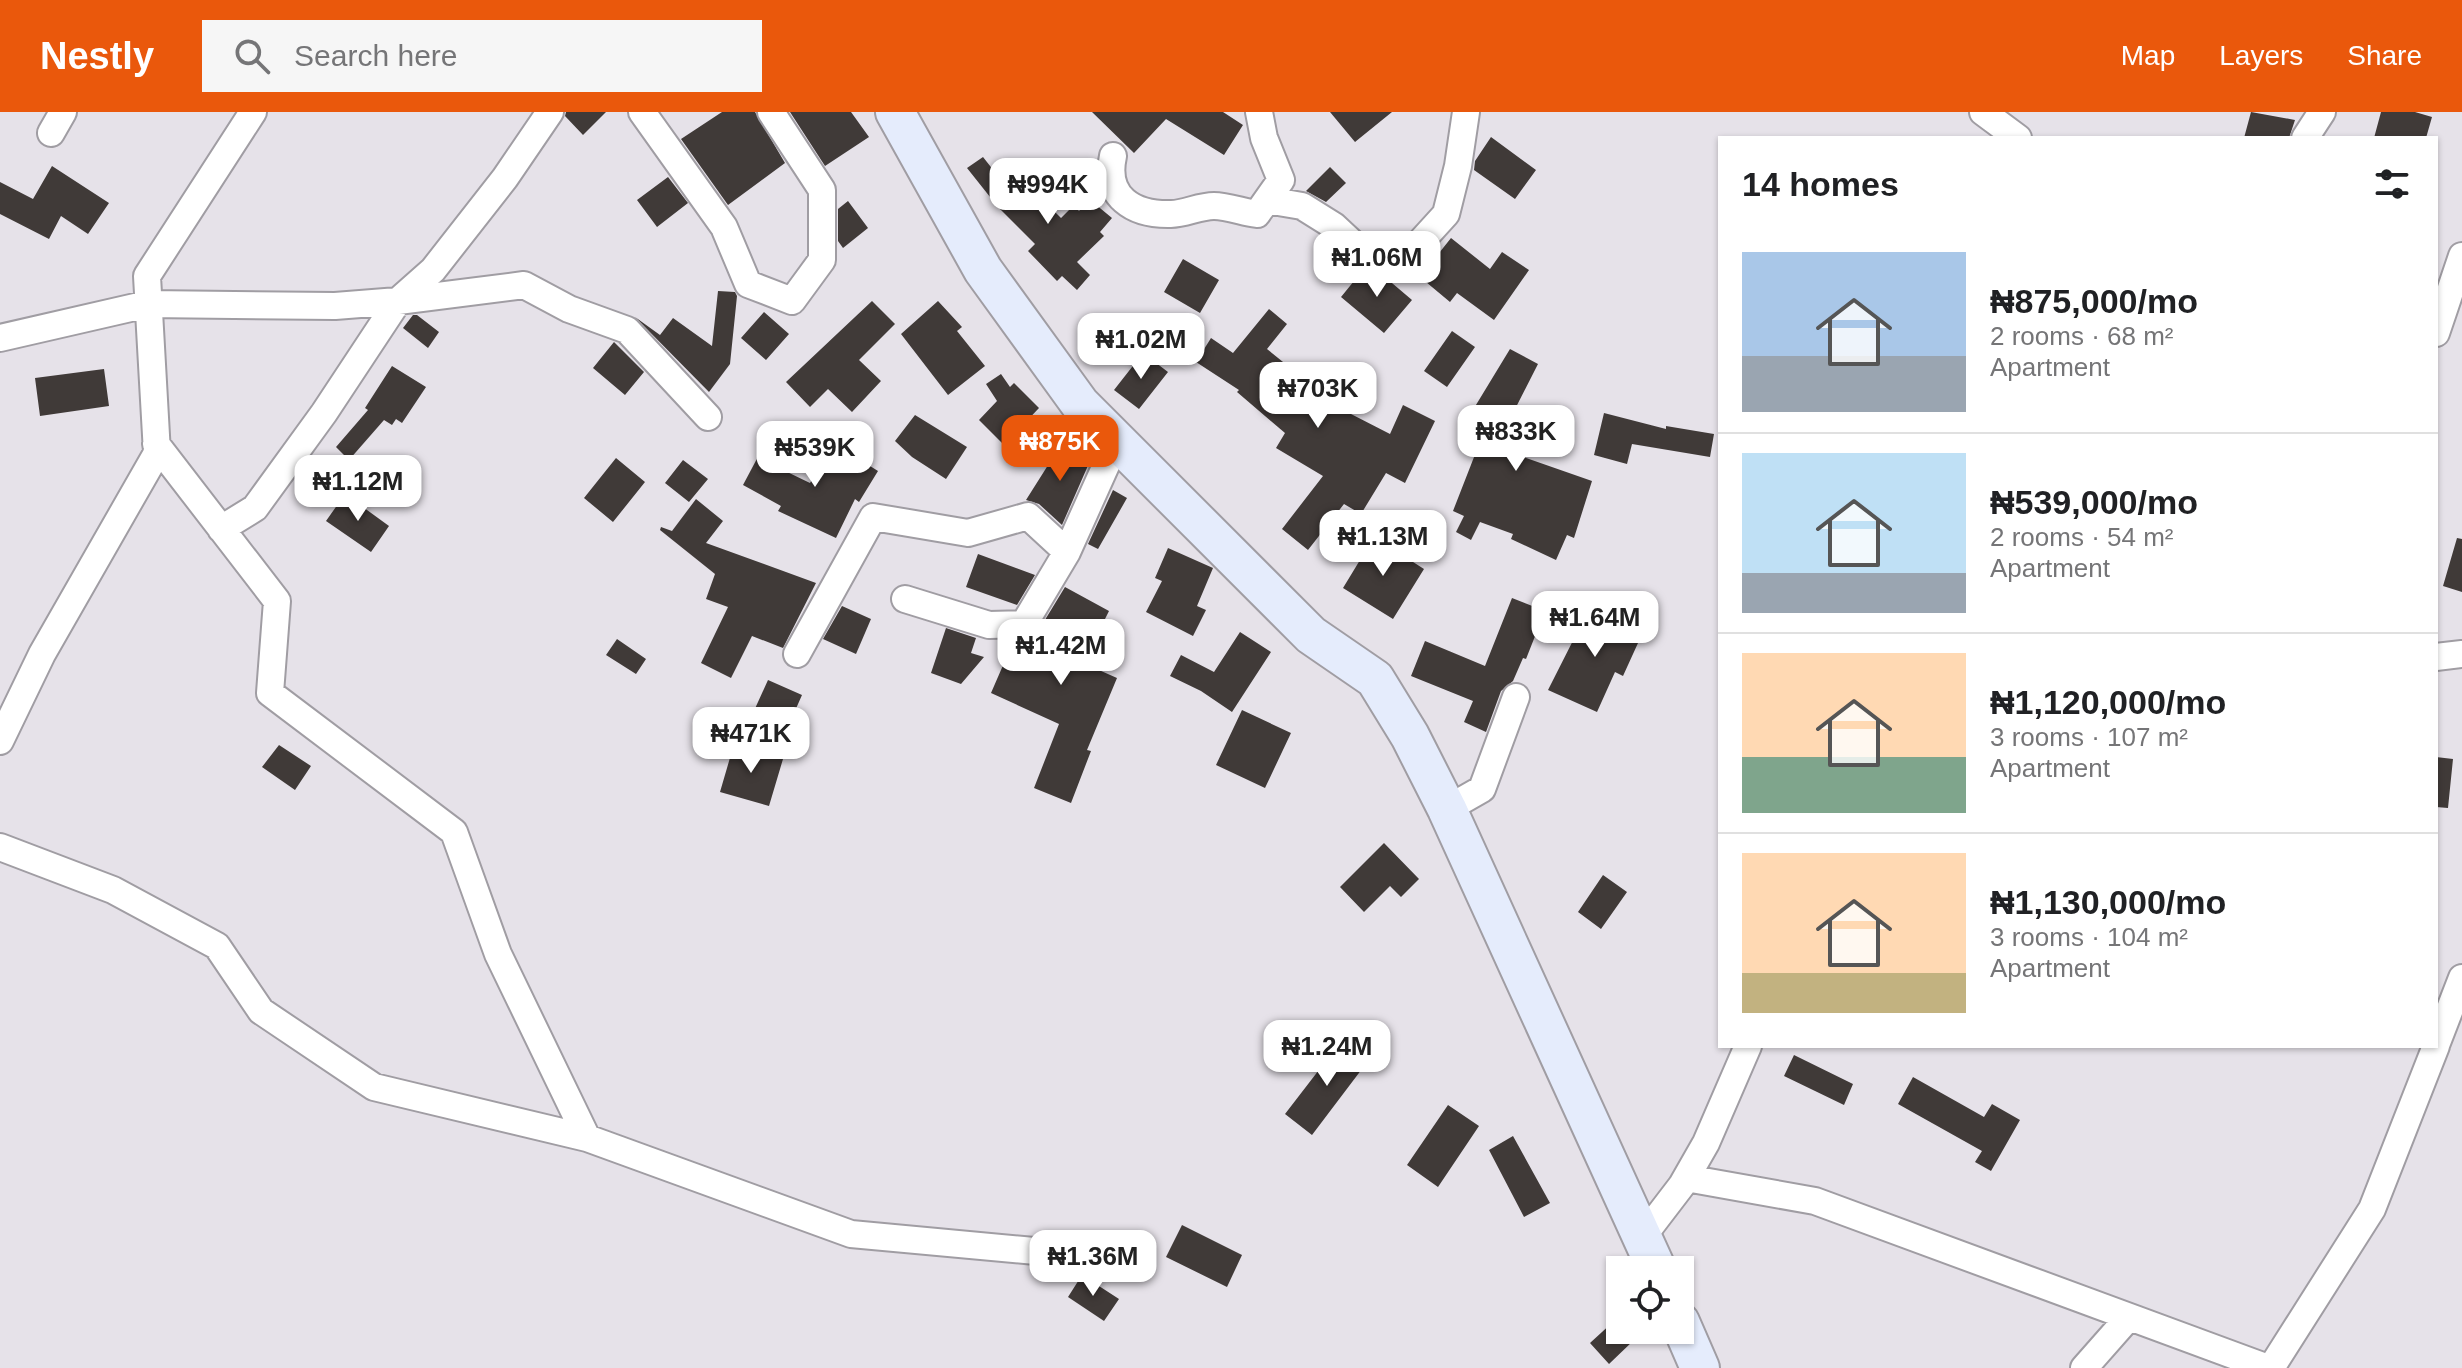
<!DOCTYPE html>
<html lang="en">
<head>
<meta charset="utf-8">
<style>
  body { margin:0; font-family:Arial,sans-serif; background:#f6f6f6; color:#202124; height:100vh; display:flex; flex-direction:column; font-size:30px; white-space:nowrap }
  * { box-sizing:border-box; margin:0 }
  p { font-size:26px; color:#757577 }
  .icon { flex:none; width:44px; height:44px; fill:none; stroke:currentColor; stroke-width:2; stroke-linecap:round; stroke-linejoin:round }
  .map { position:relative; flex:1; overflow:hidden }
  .panel { position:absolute; left:1718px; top:24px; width:720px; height:912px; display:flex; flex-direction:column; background:#fff; border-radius:0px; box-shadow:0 2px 6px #0004 }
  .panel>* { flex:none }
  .fabs { position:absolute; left:1606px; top:1144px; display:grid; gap:16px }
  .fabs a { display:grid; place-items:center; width:88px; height:88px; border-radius:0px; background:#fff; box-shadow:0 2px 6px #0004; font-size:40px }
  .price { position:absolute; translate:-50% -68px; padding:0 18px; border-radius:16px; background:#fff; color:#222; font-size:26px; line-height:52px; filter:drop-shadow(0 2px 4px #0008) }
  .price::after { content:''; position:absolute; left:50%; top:48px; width:24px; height:18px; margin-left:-12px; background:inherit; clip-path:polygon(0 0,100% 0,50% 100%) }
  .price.current { background:#ea580c; color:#fff }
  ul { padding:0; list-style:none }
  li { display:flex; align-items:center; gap:24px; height:200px; padding:0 24px }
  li+li { border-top:2px solid #e0e0e0 }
  li span { display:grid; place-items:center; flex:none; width:224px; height:160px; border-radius:0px; color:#555 }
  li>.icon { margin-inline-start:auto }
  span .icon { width:96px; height:96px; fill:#fffc; stroke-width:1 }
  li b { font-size:34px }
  h2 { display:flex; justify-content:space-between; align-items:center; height:96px; padding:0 24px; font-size:34px }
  header { display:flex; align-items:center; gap:48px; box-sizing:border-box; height:112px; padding:0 40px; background:#ea580c; color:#fff }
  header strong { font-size:38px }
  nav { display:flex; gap:44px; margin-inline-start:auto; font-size:28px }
  .search { width:560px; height:72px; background:#f6f6f6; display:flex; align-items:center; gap:20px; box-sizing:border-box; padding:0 28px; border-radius:0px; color:#757577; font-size:30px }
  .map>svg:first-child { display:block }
  .building { fill:#403a38 }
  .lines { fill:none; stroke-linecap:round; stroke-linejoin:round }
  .street-casing { stroke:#a09da3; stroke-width:30 }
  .secondary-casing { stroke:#a09da3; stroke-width:42 }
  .street { stroke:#fff; stroke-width:26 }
  .secondary { stroke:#e5ecfc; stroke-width:38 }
</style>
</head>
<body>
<header>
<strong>Nestly</strong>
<div class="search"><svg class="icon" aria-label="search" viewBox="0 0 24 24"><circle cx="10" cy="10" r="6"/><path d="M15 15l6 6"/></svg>Search here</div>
<nav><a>Map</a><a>Layers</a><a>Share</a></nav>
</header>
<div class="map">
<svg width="2462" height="1256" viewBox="0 0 2462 1256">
  <rect width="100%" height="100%" fill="#e6e2e9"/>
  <path class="building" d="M566 0H606L583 23 565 4Z
    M722 0H755L785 51 728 93 681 27Z
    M790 0H851L869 25 825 54Z
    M1092 0H1223L1243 13 1224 43 1166 7 1134 41Z
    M1330 0H1392L1355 30Z
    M2251 0 2295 8 2289 26H2244Z
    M2381 0H2415L2432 5 2426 26H2374Z
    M1491 25 1536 58 1515 87 1474 58 1475 49Z
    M983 45 1020 92 1033 78 1061 106 1074 93 1079 99 1089 87 1112 106 1100 120 1104 124 1077 150 1090 163 1077 178 1062 164 1057 169 1028 139 1035 132 998 95 967 56Z
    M52 54 109 91 88 122 61 104 49 127 0 102V70L33 87Z
    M1330 55 1346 71 1326 90 1306 79Z
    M668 65 688 91 657 115 637 88Z
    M848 89 868 116 843 136 838 129V97Z
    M1451 126 1490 157 1502 140 1529 158 1494 208 1457 181 1450 190 1420 165Z
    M1183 147 1219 168 1200 201 1164 180Z
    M1363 158 1379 160 1412 188 1384 221 1341 185Z
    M718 179 735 180 737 184 730 252 709 280 635 205 660 223 673 206 712 234Z
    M872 189 895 212 859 248 881 269 852 300 828 277 810 295 786 270Z
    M938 189 962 215 957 219 985 254 948 283 901 222Z
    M1269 197 1287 212 1267 237 1314 275 1317 272 1354 297 1351 302 1390 322 1403 293 1435 309 1405 371 1386 361 1361 402 1344 392 1308 438 1282 417 1323 364 1276 336 1285 321 1237 280 1239 278 1196 250 1211 226 1233 241Z
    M764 200 789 222 766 248 741 226Z
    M413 203H417L439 220 428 236 403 216Z
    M1452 219 1475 235 1447 275 1424 259Z
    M614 230 644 260 625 283 593 256Z
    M1510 237 1538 252 1511 305 1527 315 1512 341 1592 369 1574 426 1567 423 1556 448 1511 427 1513 422 1480 410 1471 428 1456 420 1464 404 1453 399 1483 322 1465 311Z
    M1143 241 1168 260 1139 297 1114 278Z
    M392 254 426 275 402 311 396 307 392 313 384 308 349 348 336 335 368 298 365 296Z
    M104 257 109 294 40 304 35 266Z
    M1001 262 1010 275 1014 271 1039 296 1004 333 979 308 997 289 986 272Z
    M1604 301 1666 317V314L1714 322 1710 345 1632 332 1627 352 1594 343Z
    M915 303 967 335 946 367 912 345 895 329Z
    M1062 331 1090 349 1062 413 1039 392 1026 388Z
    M835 332 878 359 859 390 855 387 836 426 778 399 781 394 743 373 760 341 783 353 781 357 810 371Z
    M616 346 645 370 613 410 584 386Z
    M683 348 708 367 689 390 665 371Z
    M1113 378 1127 386 1098 437 1088 432Z
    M345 382 389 414 371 440 326 409Z
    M696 387 723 409 706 431 816 471 783 536 752 524 731 566 701 551 728 495 706 487 715 462 660 418 661 415 672 419Z
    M1374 425 1424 457 1393 507 1343 476Z
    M2457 426 2462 427V480L2443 474Z
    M1168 436 1213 456 1197 494 1206 498 1193 524 1146 500 1162 469 1155 466Z
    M978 442 1035 463 1017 493 966 475Z
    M1065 475 1109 499 1083 551 1117 566 1087 638 1091 639 1071 691 1034 676 1059 612 991 581 1014 528 1031 526 1037 521Z
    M1512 486 1545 499 1526 547 1523 546 1513 569 1501 579 1486 620 1464 610 1473 589 1411 564 1425 529 1485 554Z
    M842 494 871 507 856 542 823 527Z
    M1590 495 1643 520 1623 564 1615 560 1597 600 1548 578Z
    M946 516 976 526 971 541 984 545 961 572 931 561Z
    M1240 520 1271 540 1232 600 1201 579 1170 564 1181 543 1214 560Z
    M617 527 646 547 636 562 606 543Z
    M768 568 802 583 787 617 753 601Z
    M1242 598 1291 621 1265 676 1216 653Z
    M734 632 783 647 769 694 720 680Z
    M279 633 311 654 295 678 262 655Z
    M2436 645 2453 647 2448 696 2436 695Z
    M1384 731 1419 767 1401 785 1390 774 1364 800 1340 775Z
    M1603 763 1627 780 1601 817 1578 800Z
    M1342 928 1368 949 1312 1023 1285 1002Z
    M1794 943 1853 972 1844 993 1784 964Z
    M1913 965 1984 1005 1992 992 2020 1008 1991 1059 1975 1050 1982 1039 1898 992Z
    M1448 993 1479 1014 1438 1075 1407 1053Z
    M1513 1024 1550 1091 1524 1105 1489 1038Z
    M1182 1113 1242 1143 1227 1175 1166 1145Z
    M1082 1163 1119 1187 1104 1209 1068 1185Z
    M1614 1209 1633 1229 1609 1252 1590 1231Z"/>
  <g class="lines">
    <g class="street-casing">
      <path id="street" d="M642 0 724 115 748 172 792 189 822 148V78L771 0
        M1983 0 2018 26
        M51 21 63 0
        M2305 26 2322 0
        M1113 44C1104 85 1133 103 1171 102 1185 102 1199 94 1214 94 1227 94 1243 100 1257 102L1281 68 1264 26 1259 0
        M1267 88 1302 94 1334 114 1364 142 1405 147 1446 102 1458 54 1466 0
        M2436 221 2462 144
        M0 226 148 192 335 194 398 189 433 158 505 66 550 0
        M156 332 277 489 270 581 454 720 498 842 587 1026 851 1122 1078 1143
        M221 417 255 396 324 301 398 189 524 173 569 197 627 218 708 305
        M905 487 989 513 1024 512 1067 440 1116 331
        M797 542 873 405 968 421 1028 404 1067 440
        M2436 545 2462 542
        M0 629 42 542 157 341 147 164 253 0
        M1447 697 1482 677 1516 585
        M0 735 113 778 217 834 261 899 374 975 587 1026
        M2436 933 2462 866
        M1686 1066 1815 1089 2268 1256
        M1643 1124 1682 1073 1706 1031 1748 934
        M2084 1256 2129 1205
        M2271 1256 2372 1097 2436 934"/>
    </g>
    <g class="secondary-casing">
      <path id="secondary" d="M895 0 983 158 1080 292 1311 523 1375 567 1410 624 1447 697 1657 1158
        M1680 1210 1700 1256"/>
    </g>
    <use href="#street" class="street"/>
    <use href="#secondary" class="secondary"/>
  </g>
</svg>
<div class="fabs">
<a><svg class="icon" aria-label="locate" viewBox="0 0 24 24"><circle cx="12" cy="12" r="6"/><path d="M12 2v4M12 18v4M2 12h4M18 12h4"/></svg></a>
</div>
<b class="price" style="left:1048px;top:114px">₦994K</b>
<b class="price" style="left:1377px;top:187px">₦1.06M</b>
<b class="price" style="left:1141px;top:269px">₦1.02M</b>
<b class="price" style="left:1318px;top:318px">₦703K</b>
<b class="price" style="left:1516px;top:361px">₦833K</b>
<b class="price current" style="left:1060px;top:371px">₦875K</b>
<b class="price" style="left:815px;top:377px">₦539K</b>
<b class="price" style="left:358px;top:411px">₦1.12M</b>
<b class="price" style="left:1383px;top:466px">₦1.13M</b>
<b class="price" style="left:1595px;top:547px">₦1.64M</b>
<b class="price" style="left:1061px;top:575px">₦1.42M</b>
<b class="price" style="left:751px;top:663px">₦471K</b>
<b class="price" style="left:1327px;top:976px">₦1.24M</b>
<b class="price" style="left:1093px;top:1186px">₦1.36M</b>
<section class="panel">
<h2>14 homes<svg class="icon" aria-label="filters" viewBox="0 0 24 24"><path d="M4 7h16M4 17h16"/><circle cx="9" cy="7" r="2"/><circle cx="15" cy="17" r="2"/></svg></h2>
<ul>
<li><span style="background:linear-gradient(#a9c7e8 65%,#9aa5b1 0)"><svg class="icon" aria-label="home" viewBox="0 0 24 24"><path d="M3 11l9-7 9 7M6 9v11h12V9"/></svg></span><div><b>₦875,000/mo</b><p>2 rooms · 68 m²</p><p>Apartment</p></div></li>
<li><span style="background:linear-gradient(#bfe0f5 75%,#9aa5b1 0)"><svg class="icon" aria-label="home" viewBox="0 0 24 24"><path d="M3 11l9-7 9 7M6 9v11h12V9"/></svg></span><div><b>₦539,000/mo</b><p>2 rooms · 54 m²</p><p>Apartment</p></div></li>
<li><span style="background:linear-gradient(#ffd9b3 65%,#7fa58c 0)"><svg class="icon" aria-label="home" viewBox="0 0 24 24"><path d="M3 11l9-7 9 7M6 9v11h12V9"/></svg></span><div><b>₦1,120,000/mo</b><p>3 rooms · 107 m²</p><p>Apartment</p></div></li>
<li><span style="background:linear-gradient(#ffd9b3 75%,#c2b280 0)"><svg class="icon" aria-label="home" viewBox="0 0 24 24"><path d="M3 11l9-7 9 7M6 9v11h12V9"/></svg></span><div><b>₦1,130,000/mo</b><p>3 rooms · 104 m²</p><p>Apartment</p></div></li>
</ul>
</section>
</div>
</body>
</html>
